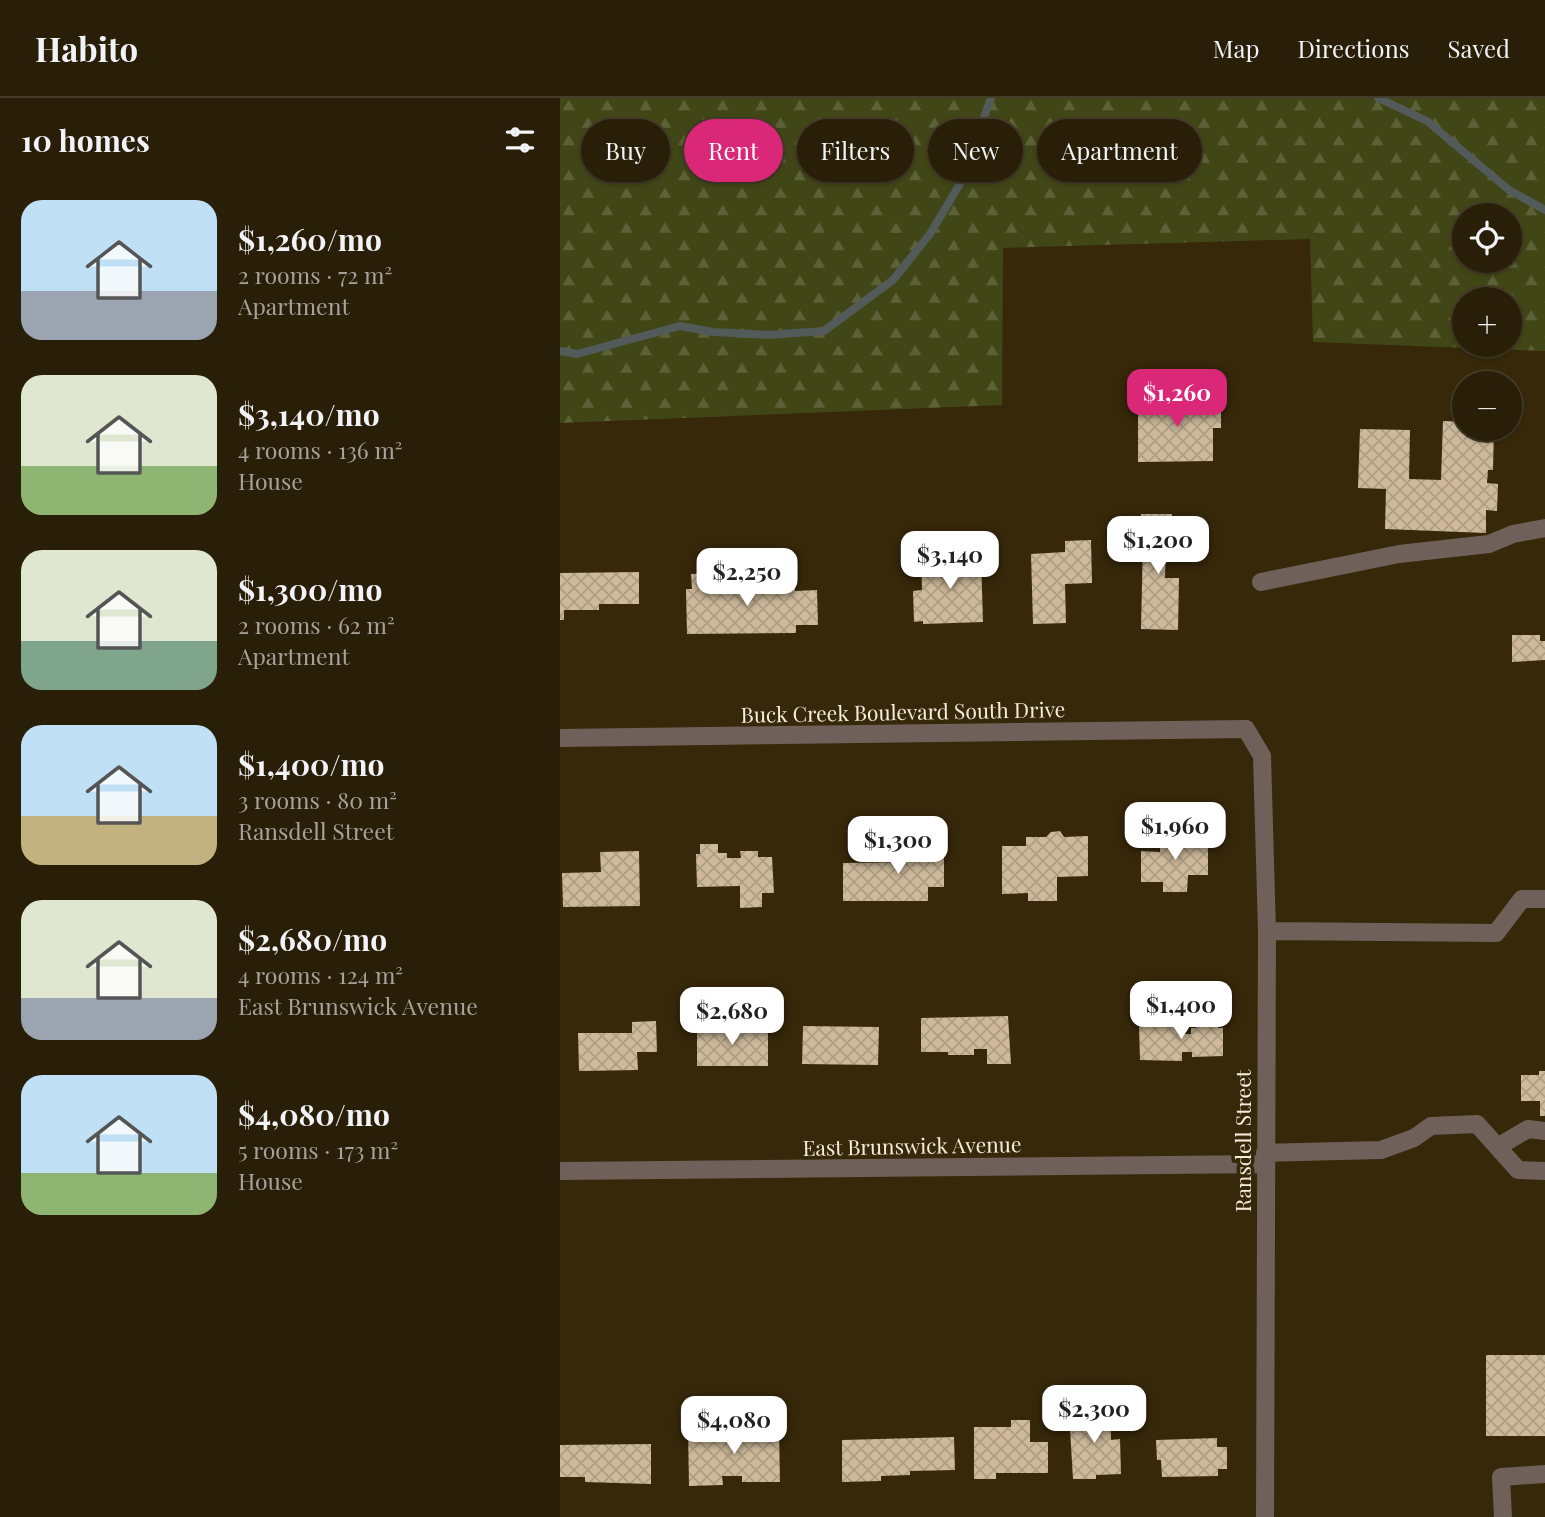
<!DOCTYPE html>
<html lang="en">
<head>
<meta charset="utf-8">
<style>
  body { margin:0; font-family:"Playfair Display",serif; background:#312712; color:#f1f3f6; height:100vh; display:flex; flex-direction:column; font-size:26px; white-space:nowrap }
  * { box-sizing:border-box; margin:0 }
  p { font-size:23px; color:#a5a29c }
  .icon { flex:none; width:38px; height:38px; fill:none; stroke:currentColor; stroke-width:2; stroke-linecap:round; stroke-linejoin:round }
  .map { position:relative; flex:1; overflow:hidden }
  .details { display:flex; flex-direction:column; background:#291e08; width:560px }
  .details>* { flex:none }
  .hud { position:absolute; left:21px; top:21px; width:665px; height:63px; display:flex; gap:14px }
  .tools { position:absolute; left:892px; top:105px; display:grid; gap:14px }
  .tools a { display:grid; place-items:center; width:70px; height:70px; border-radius:50%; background:#291e08; box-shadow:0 2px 5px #0004,0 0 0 2px #453c29; font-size:35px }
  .price { position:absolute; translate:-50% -60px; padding:0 16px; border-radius:14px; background:#fff; color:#222; font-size:23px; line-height:46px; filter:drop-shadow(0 2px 4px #0008) }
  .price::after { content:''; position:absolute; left:50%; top:42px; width:21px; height:16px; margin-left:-10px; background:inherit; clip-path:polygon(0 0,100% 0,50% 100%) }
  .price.active { background:#db2777; color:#fff }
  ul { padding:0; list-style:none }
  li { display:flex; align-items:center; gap:21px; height:175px; padding:0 21px }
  li span { display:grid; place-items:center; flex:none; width:196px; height:140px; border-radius:21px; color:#555 }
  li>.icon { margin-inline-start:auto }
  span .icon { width:84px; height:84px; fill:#fffc; stroke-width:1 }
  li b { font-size:30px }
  h2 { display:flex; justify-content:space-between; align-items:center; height:84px; padding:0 21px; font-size:30px }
  .tag { padding:0 24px; border-radius:32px; background:#291e08; box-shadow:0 2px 5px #0004,0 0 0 2px #453c29; font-size:24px; line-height:63px }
  .tag.active { background:#db2777; color:#fff }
  header { display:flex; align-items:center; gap:42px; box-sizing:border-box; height:98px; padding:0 35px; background:#291e08; border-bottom:2px solid #453c29 }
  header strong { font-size:33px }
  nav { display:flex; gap:38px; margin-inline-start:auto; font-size:24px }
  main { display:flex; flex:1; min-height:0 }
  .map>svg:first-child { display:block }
  .forest { fill:url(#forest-firs); fill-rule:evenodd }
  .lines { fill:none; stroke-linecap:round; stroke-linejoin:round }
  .stream { stroke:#535a5a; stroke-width:8 }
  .building { fill:url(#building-cross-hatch) }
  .minor { stroke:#6f6059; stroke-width:18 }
  .labels { text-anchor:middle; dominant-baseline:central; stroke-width:7; stroke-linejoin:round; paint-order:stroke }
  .street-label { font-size:21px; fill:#f5ecdb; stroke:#37280a }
</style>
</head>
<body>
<header>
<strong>Habito</strong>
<nav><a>Map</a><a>Directions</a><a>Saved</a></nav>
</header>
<main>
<section class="details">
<h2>10 homes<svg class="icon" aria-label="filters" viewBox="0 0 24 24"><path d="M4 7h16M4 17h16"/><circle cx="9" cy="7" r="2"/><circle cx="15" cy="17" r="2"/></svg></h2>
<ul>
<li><span style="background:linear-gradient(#bfe0f5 65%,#9aa5b1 0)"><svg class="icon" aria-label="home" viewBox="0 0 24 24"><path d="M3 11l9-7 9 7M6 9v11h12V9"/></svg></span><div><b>$1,260/mo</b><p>2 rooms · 72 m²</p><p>Apartment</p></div></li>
<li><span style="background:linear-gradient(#dfe7d0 65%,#8fb573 0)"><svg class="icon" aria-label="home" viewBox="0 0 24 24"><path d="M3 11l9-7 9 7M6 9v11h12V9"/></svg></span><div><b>$3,140/mo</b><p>4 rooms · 136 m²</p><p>House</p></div></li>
<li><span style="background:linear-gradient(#dfe7d0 65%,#7fa58c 0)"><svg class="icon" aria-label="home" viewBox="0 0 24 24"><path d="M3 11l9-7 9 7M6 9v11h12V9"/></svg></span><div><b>$1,300/mo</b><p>2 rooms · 62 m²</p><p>Apartment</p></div></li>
<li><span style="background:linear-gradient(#bfe0f5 65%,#c2b280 0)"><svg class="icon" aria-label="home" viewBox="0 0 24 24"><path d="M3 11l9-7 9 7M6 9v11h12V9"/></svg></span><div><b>$1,400/mo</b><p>3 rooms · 80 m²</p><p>Ransdell Street</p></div></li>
<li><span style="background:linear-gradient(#dfe7d0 70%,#9aa5b1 0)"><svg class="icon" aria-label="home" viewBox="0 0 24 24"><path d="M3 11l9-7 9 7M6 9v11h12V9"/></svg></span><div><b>$2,680/mo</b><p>4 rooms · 124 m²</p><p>East Brunswick Avenue</p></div></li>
<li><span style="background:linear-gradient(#bfe0f5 70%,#8fb573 0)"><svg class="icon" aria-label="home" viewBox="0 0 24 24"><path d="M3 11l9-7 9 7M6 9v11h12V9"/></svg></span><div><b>$4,080/mo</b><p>5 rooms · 173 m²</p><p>House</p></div></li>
</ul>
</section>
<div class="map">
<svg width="985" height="1419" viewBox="0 0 985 1419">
  <defs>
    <pattern id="forest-firs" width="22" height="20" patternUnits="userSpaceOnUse" patternTransform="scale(1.75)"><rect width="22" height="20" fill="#414617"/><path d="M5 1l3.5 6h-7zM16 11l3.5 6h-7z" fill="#5d6138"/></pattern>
    <pattern id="building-cross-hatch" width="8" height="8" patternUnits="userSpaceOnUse" patternTransform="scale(1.75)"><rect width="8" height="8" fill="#ceba9a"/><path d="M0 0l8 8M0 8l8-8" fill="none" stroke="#ad9d84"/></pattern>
  </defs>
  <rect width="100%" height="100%" fill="#37280a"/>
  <path class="forest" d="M0 0H985V253L753 244 750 141 443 150 442 307 0 325ZM905 117H950V163H905ZM905 201H950V247H905Z"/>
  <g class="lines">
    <path class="stream" d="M818 0 867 23 949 92 985 112
      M0 253 17 256 120 228 153 234 208 237 264 233 333 182 370 136 401 84 431 0"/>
  </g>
  <path class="building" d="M661 300V330H653V363L578 364V301Z
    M883 323 905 324V331H934L933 372H928L927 385 938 386 937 413 926 412V435L825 431 826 391 798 390 800 331 850 332 849 381 881 382Z
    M581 416H612V441H600V450H606L605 480H619L618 532 581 531 583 442H581Z
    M531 442 532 485 505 486 506 525 473 526 471 456 505 454V443Z
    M421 458 423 524 363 526V523L354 524 353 493 362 492 361 460Z
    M79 474V506H39V512H4V522H0V475Z
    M157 475V490L235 489V493L257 492 258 527H236V535L127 536 126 491H132L131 476Z
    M952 537H980V543H985V562L952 564Z
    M500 733 504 739 528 738V778L497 779V803H468V795L442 796V748H466V739H486L491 734Z
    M606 734H613L618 741 648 742V777H628L627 794H603V784H581V753L600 754V739Z
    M351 740H384V789H368V803H283V765L352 764Z
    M140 746H158V755H167V760H181L180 753H198V759H212L214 795H202V809L180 810V788L137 789 136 756H140Z
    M79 753 80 808 3 809 2 775 41 774 40 754Z
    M448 918 451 966H427V951H414V957H388V954H361V920Z
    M636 922H658V930H663V958L632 959V954H622V963L580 962 579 927H622V936H631V930H636Z
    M96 923 97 954H77L78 972 19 973 18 935H72V924Z
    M243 928 319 929 318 967 242 966Z
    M137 930H208V968H137Z
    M979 973H985V1018H980V1003H961V977H979Z
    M926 1257H985V1338H926Z
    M551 1313V1342L560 1341 561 1376 536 1377V1381H513L509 1314Z
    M451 1322H470V1344H488V1375H436V1381H414V1329H451Z
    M219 1330 220 1384H182V1378H162L163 1387 129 1388 128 1332Z
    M394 1339 395 1372 350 1373V1377L321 1378V1383L282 1384V1342Z
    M657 1340V1349H667V1371H658V1378L602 1379 601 1362H597L596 1342Z
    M91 1346V1386L25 1384V1379H0V1347Z"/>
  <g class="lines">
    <path class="minor" d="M701 484 839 456 929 446 953 436 985 430
      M0 640 686 631 702 658 707 833 705 1419
      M707 833 936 835 962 801H985
      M939 1048 968 1031 985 1033
      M705 1055 821 1052 854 1040 871 1028 917 1026 958 1072 985 1073
      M0 1073 705 1066
      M943 1419 941 1379 985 1376"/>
  </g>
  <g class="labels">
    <g class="street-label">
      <text transform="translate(343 613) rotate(-1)">Buck Creek Boulevard South Drive</text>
      <text transform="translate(682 1043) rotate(-90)">Ransdell Street</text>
      <text transform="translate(352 1047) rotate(-1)">East Brunswick Avenue</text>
    </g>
  </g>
</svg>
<div class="tools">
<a><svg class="icon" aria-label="locate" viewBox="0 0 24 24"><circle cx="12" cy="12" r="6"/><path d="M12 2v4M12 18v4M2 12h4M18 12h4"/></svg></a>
<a>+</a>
<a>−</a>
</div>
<b class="price active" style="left:617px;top:331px">$1,260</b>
<b class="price" style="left:598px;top:478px">$1,200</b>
<b class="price" style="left:390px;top:493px">$3,140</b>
<b class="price" style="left:187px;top:510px">$2,250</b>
<b class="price" style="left:615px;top:764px">$1,960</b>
<b class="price" style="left:338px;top:778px">$1,300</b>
<b class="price" style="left:621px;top:943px">$1,400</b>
<b class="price" style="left:172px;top:949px">$2,680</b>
<b class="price" style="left:534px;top:1347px">$2,300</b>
<b class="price" style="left:174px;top:1358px">$4,080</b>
<div class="hud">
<a class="tag">Buy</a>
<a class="tag active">Rent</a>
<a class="tag">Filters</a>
<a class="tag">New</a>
<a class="tag">Apartment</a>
</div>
</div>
</main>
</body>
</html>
